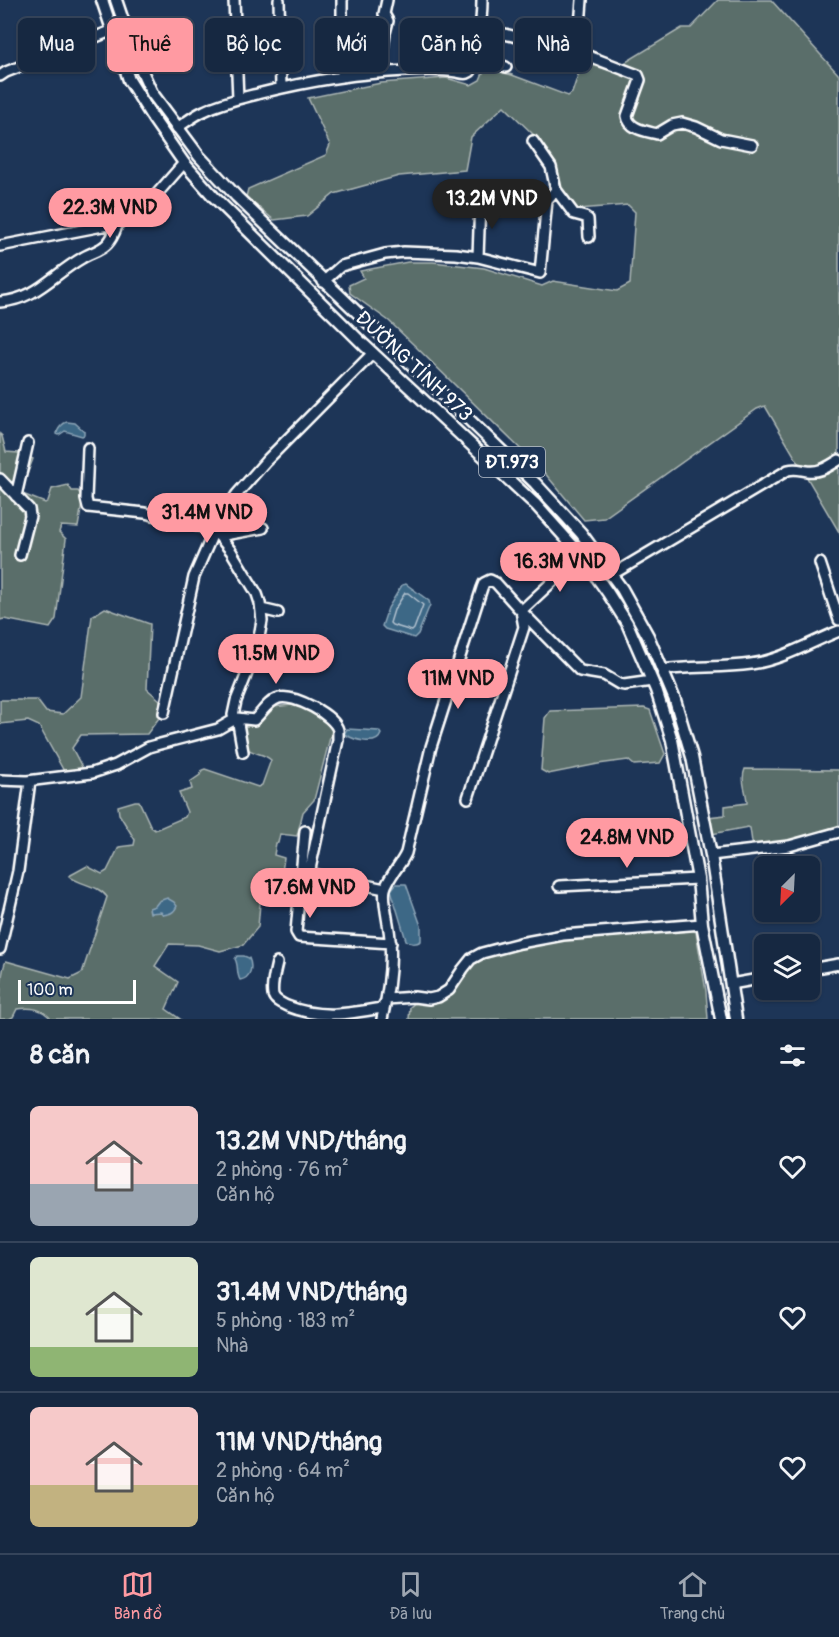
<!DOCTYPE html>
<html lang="vi">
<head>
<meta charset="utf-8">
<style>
  body { margin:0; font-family:Pangolin,sans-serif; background:#1f3048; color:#f1f3f6; height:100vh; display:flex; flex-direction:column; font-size:22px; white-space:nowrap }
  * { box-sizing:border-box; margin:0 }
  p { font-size:20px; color:#9ea6b1 }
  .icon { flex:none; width:33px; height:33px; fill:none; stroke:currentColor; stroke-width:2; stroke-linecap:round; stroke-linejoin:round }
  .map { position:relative; height:1019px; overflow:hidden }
  .details { display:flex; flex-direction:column; background:#162841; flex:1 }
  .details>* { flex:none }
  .guide { position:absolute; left:18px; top:18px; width:804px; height:54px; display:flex; gap:12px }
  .needle { width:39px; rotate:204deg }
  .controls { position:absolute; left:754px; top:856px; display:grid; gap:12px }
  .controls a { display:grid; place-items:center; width:66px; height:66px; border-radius:9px; background:#162841; box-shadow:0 2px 4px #0004,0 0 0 2px #35445a; font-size:30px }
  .scale { position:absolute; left:18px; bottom:15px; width:118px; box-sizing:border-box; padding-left:6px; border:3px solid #fff; border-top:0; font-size:16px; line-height:21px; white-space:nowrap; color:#fff; -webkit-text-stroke:4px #1d3557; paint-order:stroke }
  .price { position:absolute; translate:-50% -51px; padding:0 14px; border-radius:21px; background:#ff9aa2; color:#111; font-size:20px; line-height:39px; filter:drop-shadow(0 2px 3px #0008) }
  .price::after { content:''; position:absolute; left:50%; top:36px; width:18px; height:14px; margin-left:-9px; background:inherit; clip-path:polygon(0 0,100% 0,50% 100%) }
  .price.on { background:#222; color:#fff }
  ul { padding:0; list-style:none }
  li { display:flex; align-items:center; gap:18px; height:150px; padding:0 30px }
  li+li { border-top:2px solid #35445a }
  li span { display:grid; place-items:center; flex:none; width:168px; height:120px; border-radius:9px; color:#555 }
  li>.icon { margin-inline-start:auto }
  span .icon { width:72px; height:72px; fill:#fffc; stroke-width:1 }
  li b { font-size:26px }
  h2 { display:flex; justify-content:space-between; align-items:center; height:72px; padding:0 30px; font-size:26px }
  .pill { padding:0 21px; border-radius:9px; background:#162841; box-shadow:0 2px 4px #0004,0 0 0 2px #35445a; font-size:21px; line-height:54px }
  .pill.on { background:#ff9aa2; color:#111 }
  .tabs { display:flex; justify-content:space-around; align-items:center; height:84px; border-top:2px solid #35445a; background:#162841; font-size:16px; color:#9ea6b1 }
  .tabs a { display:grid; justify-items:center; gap:3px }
  .tabs .on { color:#ff9aa2 }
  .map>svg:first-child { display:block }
  .green { fill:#5a6e6a; stroke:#acb6b4; stroke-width:1.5 }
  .water { fill:#3e6786; stroke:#8ba4b6; stroke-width:1.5 }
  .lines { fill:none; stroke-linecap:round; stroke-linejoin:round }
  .shore { stroke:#b2c2cf; stroke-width:1.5 }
  .minor-casing { stroke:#fff; stroke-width:14 }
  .major-casing { stroke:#fff; stroke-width:15 }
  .minor { stroke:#1d3557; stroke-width:9 }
  .major { stroke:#1d3557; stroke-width:10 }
  .labels { text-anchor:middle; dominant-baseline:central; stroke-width:6; stroke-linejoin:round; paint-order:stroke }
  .shield { fill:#1d3557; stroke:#bbc2cd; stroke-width:1.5 }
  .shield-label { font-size:18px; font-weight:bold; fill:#fff }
  .street-label { font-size:20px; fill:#fff; stroke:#1d3557 }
</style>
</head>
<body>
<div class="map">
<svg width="839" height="1019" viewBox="0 0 839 1019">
  <rect width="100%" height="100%" fill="#1d3557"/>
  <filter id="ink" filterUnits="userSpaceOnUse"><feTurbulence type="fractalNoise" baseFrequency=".0167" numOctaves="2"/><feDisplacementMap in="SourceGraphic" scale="12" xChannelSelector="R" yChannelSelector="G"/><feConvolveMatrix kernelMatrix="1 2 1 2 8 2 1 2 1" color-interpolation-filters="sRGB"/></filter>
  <g filter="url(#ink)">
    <path class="green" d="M718 0H771L839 75V532L765 406 757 409 604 518 584 520 543 471 414 345 389 321 350 293 349 285 364 278 360 271 408 262H433L484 268 542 286 553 281 617 291 630 284 635 212 628 205 578 209 569 205 555 178 554 165 539 140 504 106 471 137 465 170 399 176 334 194 307 216 274 220 246 197 248 189 326 155 330 145 308 98 381 83 446 78 471 85 480 80 485 68 512 75 568 96 572 93 581 66 584 63 617 72 621 65 682 28H691Z
      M0 434 2 436 6 452 19 453 33 459 20 493 45 503 48 501 52 489 68 485 72 491H78L83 498 78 527 61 526 59 532 66 539 56 619 50 628 4 619 0 620Z
      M105 608 150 624 147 689 160 700 159 718 147 734 81 735 72 748 84 771 65 773 39 726 28 721 0 724V700H37L46 712 63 714 81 697 92 616Z
      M292 705C309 709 322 716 332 730L314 800 303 812 297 836 280 834 278 843H276L274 855 284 858 282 872 272 871 271 880H262L258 927 243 945 220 951 198 945 169 944 155 966 178 982 166 1009 180 1019H51C42 1008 31 1007 17 1009L13 1017 9 1019H0C0 1004 0 972 6 961L70 979 82 973 107 897C99 885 79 885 69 876L87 866 102 874 107 871 119 847 134 845 135 840 119 814 118 806 135 801H139L151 827 155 830 185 817 187 812 179 793 192 789 190 782 200 775 202 770 205 769 258 787 262 785 271 760C264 753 252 754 245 747L242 727 246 722 258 724 272 707Z
      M644 708 650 710 665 754 660 763 634 765 628 760 598 764 548 774 541 770 545 718 550 711Z
      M745 769 839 770V828L794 840 757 846 752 842 750 828 748 827 712 834 708 817 725 815V806L747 803C747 792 740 781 745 769Z
      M690 929 696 932 706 991 708 1019H409L410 1007 415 1003H430L447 998 451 994 466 970 484 956 521 946 563 939Z"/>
    <path class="water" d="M67 422 75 423 84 431V435L82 436 65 431 59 435 57 434C57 429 63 423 67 422Z
      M406 584 429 601 430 605 418 634 414 638 385 629 382 626 388 608 402 585Z
      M347 729 379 731 381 734C377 747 354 740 344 734Z
      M396 884H406L421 926V941C416 944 410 944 406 940L391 890Z
      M167 898 174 902 177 906C174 913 170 914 163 915L161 912 150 913 149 908 155 906 159 901Z
      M237 956H244L249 958C253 967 251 978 240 980 236 973 239 966 235 959Z"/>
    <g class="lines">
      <path class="shore" d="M405 593H408L423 605 414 629 412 631 392 625 390 623 394 610Z"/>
      <g class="minor-casing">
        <path id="minor" d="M234 0 238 99
          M279 0 281 88
          M480 28 578 52 582 0
          M578 52 638 75 640 80 627 116C629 129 645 131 657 134L672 125 682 123 696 127 721 139 752 145
          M476 56 506 67
          M138 63 156 59
          M375 72 383 48 385 33 388 21 384 14 387 0
          M0 76 6 72 111 31
          M342 77V0
          M177 128C186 122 195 115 204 111 222 102 242 98 261 93 309 81 357 73 406 71 424 70 440 69 457 72 461 73 466 75 470 72 478 66 482 12 482 0
          M533 141 551 167 556 190 574 214 585 217 588 219 589 237
          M0 246 118 223 139 210 155 196 184 163
          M478 257 480 201
          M323 282 341 266 385 254 404 252 456 254 478 257 540 273 547 200 556 190
          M0 302C37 299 52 275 82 258 90 253 100 251 107 244 113 238 115 231 118 223
          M88 448 86 499 88 507 145 513 214 530 231 551 257 594 260 603 262 621 257 648 236 701 233 715 237 718 243 752
          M0 479 29 509 30 516 20 555
          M16 496 28 443
          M219 536 263 528
          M581 555 521 611 580 671 604 675 619 684 624 685 652 681
          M820 563 839 620
          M613 574 788 470C796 468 800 470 807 471 820 473 829 466 839 460
          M261 609 278 613
          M662 670C692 666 722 668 751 664 782 660 811 642 839 631
          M164 713 194 577 218 522 237 494 266 461 373 353
          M0 780 27 781 92 773 116 765 149 747 160 744 218 729 237 718 254 720C262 713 268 701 279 698 294 694 334 715 338 730 338 731 338 739 338 740L310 869 312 873 317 875 385 889
          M305 831 296 932 299 937 391 943
          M711 855 789 846 839 832
          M559 886 698 879
          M0 949 18 871 30 781
          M277 963C275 972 271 985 273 995 275 1001 281 1003 287 1006 319 1019 348 1014 382 1008L387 999 414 997 429 999 438 997 449 990 463 969 471 959 482 953 520 943 563 935 702 924
          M810 969 839 964
          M731 984 765 978
          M382 1019C388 994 392 966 390 940 390 927 382 900 385 889 388 877 401 865 406 853L431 747 482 588 484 583 490 580 496 583 521 611 524 627 468 798"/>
      </g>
      <g class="major-casing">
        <path id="major" d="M102 0 129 80 154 120 184 163 214 197 364 345 536 505 581 555 608 593 627 623 656 690 672 740 698 879 702 924 721 1019
          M116 0 135 56 152 93 199 156 237 197 535 483 581 533 622 589 648 636 675 700 692 757 711 855 736 1019"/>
      </g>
      <use href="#minor" class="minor"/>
      <use href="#major" class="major"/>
    </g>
  </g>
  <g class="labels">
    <rect class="shield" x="479" y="447" width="66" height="30" rx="4.5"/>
    <g class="shield-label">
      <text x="512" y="462">ĐT.973</text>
    </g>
    <g class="street-label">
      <text transform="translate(414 366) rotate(43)">ĐƯỜNG TỈNH 973</text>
    </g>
  </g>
</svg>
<div class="controls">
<a><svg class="needle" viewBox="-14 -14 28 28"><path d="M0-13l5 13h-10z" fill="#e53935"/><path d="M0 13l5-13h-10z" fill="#9ea6b1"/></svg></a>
<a><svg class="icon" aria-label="layers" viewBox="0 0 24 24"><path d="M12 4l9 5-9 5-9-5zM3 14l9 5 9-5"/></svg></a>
</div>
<div class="scale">100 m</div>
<b class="price on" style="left:492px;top:230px">13.2M VND</b>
<b class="price" style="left:110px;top:239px">22.3M VND</b>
<b class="price" style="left:207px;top:544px">31.4M VND</b>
<b class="price" style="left:560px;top:593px">16.3M VND</b>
<b class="price" style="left:276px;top:685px">11.5M VND</b>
<b class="price" style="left:458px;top:710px">11M VND</b>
<b class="price" style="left:627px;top:869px">24.8M VND</b>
<b class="price" style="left:310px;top:919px">17.6M VND</b>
<div class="guide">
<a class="pill">Mua</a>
<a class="pill on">Thuê</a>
<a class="pill">Bộ lọc</a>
<a class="pill">Mới</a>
<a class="pill">Căn hộ</a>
<a class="pill">Nhà</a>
</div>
</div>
<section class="details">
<h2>8 căn<svg class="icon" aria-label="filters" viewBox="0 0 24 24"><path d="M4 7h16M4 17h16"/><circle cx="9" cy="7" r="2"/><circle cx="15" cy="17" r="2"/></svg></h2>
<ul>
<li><span style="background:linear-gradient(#f6c9c9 65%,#9aa5b1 0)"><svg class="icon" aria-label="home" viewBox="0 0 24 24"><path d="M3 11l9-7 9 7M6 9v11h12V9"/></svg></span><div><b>13.2M VND/tháng</b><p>2 phòng · 76 m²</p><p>Căn hộ</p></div><svg class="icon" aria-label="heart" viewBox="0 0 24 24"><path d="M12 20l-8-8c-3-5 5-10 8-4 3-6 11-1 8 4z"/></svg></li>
<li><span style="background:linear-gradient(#dfe7d0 75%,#8fb573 0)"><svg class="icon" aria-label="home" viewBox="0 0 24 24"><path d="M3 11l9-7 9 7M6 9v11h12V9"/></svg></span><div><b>31.4M VND/tháng</b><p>5 phòng · 183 m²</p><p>Nhà</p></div><svg class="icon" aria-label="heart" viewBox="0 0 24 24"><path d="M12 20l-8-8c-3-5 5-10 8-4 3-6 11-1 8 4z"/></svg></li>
<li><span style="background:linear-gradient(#f6c9c9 65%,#c2b280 0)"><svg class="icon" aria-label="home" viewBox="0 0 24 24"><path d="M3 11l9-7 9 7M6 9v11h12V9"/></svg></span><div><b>11M VND/tháng</b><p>2 phòng · 64 m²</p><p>Căn hộ</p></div><svg class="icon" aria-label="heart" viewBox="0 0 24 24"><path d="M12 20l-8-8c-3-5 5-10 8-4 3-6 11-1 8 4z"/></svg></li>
</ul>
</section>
<nav class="tabs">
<a class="on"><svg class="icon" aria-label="map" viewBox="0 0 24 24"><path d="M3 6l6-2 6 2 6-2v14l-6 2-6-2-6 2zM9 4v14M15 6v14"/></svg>Bản đồ</a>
<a><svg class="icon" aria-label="saved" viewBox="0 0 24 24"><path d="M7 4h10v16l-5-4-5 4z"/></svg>Đã lưu</a>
<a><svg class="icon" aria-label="home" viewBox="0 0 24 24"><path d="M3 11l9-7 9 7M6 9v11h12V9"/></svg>Trang chủ</a>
</nav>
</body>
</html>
